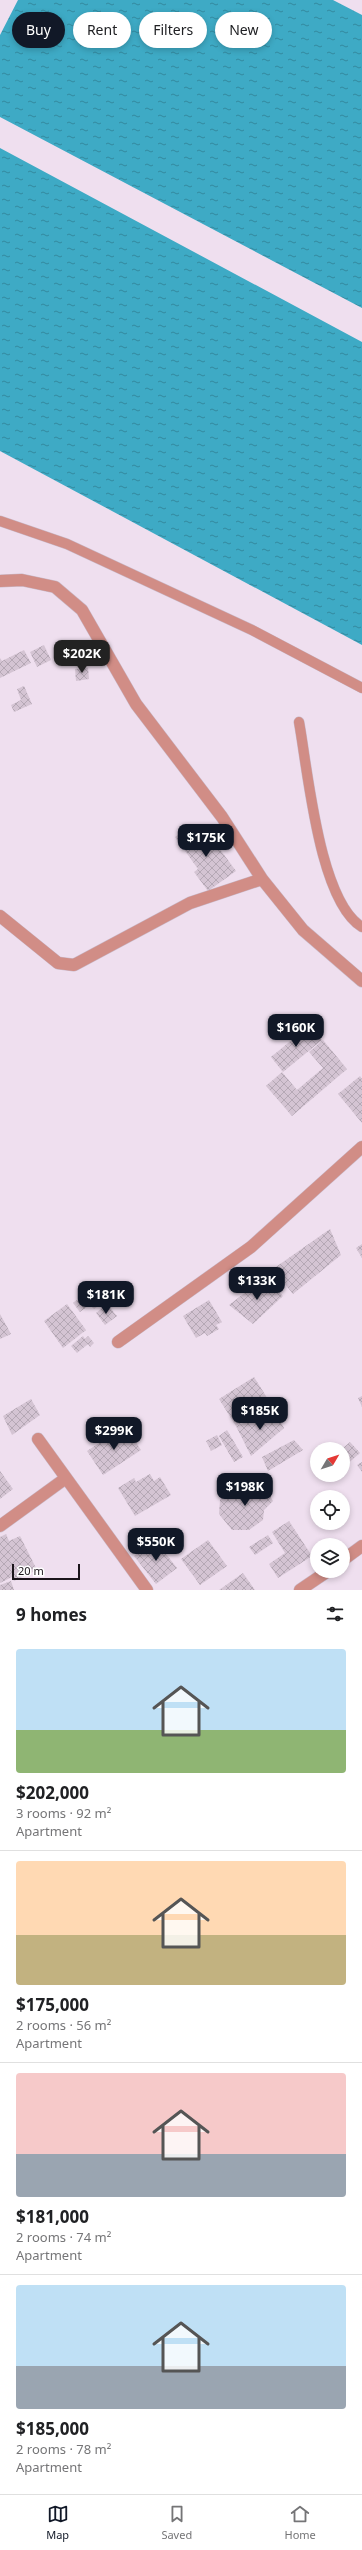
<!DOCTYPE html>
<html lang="en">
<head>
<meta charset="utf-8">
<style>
  body { margin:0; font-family:"Noto Sans",sans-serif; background:#f2f2f2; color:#202124; height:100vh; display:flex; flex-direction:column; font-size:15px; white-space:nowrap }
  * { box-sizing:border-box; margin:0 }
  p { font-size:13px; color:#757577 }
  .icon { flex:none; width:22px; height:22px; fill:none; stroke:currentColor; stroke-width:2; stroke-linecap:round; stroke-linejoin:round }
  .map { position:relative; height:1590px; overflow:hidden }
  .panel { display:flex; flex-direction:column; background:#fff; flex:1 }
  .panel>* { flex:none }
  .banner { position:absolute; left:12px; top:12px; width:338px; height:36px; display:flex; gap:8px }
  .needle { width:26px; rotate:51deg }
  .buttons { position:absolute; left:310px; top:1442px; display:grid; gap:8px }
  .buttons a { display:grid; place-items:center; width:40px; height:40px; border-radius:50%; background:#fff; box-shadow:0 2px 6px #0003; font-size:20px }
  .scale { position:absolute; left:12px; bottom:10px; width:68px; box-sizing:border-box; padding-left:4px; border:2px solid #1a141a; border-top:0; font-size:11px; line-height:14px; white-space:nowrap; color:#1a141a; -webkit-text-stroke:3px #fff; paint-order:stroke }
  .price { position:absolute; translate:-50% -34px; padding:0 9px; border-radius:8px; background:#111827; color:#fff; font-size:13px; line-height:26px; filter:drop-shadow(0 1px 2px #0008) }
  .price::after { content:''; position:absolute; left:50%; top:24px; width:12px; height:9px; margin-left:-6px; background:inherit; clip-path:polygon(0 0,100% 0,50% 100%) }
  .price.on { background:#222; color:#fff }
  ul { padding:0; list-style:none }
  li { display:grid; align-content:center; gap:8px; height:212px; padding:0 16px }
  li+li { border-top:1px solid #e0e0e0 }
  li span { display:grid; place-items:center; height:124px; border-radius:4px; color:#555 }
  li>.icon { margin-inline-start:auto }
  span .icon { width:72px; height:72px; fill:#fffc; stroke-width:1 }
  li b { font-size:17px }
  h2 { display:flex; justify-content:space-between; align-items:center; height:48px; padding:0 16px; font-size:17px }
  .tag { padding:0 14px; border-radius:18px; background:#fff; box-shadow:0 2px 6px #0003; font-size:14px; line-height:36px }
  .tag.on { background:#111827; color:#fff }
  .menu { display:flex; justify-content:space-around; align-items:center; height:56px; border-top:1px solid #e0e0e0; background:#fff; font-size:11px; color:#757577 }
  .menu a { display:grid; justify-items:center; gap:2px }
  .menu .on { color:#111827 }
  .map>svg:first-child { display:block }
  .water { fill:url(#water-ripples) }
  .building { fill:url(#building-cross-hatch) }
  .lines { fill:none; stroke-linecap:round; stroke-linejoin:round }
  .service-casing { stroke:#c9bac9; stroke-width:11 }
  .minor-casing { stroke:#c9bac9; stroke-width:13 }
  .service { stroke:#d18d86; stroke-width:10 }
  .minor { stroke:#d18d86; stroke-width:12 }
</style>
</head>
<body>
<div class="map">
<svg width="362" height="1590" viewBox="0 0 362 1590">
  <defs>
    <pattern id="water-ripples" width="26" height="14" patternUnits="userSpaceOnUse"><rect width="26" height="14" fill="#3eaac5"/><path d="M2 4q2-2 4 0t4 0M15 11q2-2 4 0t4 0" fill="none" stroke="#33899f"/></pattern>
    <pattern id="building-cross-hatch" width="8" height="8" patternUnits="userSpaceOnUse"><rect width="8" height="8" fill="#d4c4d3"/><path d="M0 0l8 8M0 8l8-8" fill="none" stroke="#b5a8b5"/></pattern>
  </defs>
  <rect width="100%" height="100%" fill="#efdfef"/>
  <path class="water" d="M18 0H333L362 15V308L0 117V35Z
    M0 148 362 342V645L0 451Z"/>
  <path class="building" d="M44 645 51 660 37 667 30 652Z
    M24 650 31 663 0 678V658L2 661Z
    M88 668 89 679 76 681 75 669Z
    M24 686 32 704 14 712 11 705 21 700 17 689Z
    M188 828 194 836 205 829 236 871 208 891 194 872 198 869 175 837Z
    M310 1025 322 1040 283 1072 271 1057Z
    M323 1040 347 1069 292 1116 266 1086 282 1072 297 1090 323 1068 309 1052Z
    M360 1076 362 1079V1123L338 1094Z
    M330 1229 341 1255 293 1294 273 1269Z
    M362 1244V1258L356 1248Z
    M264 1278 283 1296 253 1324 229 1305Z
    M93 1296 100 1305 94 1309 87 1301Z
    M81 1297 88 1306 80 1312 73 1303Z
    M209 1300 222 1322 216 1325 219 1329 207 1336 205 1333 196 1338 183 1316Z
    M67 1304 86 1330 63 1348 44 1321Z
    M107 1304 117 1316 105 1325 96 1313Z
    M0 1314 11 1334 0 1339Z
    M83 1336 85 1339 88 1336 94 1343 90 1347 88 1344 77 1353 71 1346Z
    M254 1377 271 1404 236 1426 219 1399Z
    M362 1396V1407L358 1398Z
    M31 1399 40 1415 12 1435 3 1416Z
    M275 1411 284 1428 251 1456 236 1426Z
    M119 1430 122 1434 128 1430 141 1450 103 1475 87 1451Z
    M227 1430 243 1457 234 1462 219 1436Z
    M217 1435 222 1445 211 1451 206 1441Z
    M294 1440 303 1450 268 1471 262 1457Z
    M350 1442 360 1453 345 1466 343 1448Z
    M362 1462V1472L357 1465Z
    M0 1471 13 1489 0 1499Z
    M150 1474 154 1481 160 1477 171 1495 135 1516 118 1488 134 1478 136 1482Z
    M263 1484 273 1501 264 1510 263 1520 249 1530H232L219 1514 220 1500 227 1494 245 1487Z
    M289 1521 312 1556 278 1578 269 1564 285 1553 272 1532Z
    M6 1534 9 1541 20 1536 37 1570 14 1581 12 1577 0 1583V1537Z
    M268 1535 273 1543 255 1555 249 1547Z
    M155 1540 177 1568 156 1584 134 1556Z
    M208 1540 227 1566 200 1585 181 1559Z
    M243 1573 255 1590H219Z
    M11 1581 14 1590H0V1585Z"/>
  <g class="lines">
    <g class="service-casing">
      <path id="service" d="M0 521 67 544 252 630 362 688
        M299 722C308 771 319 901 362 927"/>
    </g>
    <g class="minor-casing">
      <path id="minor" d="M0 581 22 580 55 587 82 610 136 704 222 817 262 879 303 930 362 981
        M0 916 58 963 74 965 190 903 262 879
        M118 1342 251 1247 362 1147
        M38 1439 147 1590
        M0 1526 66 1478
        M343 1560 362 1546
        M300 1590 328 1571"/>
    </g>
    <use href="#service" class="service"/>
    <use href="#minor" class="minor"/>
  </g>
</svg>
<div class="buttons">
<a><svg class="needle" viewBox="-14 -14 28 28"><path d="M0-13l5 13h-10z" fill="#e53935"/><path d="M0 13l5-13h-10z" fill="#757577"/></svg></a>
<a><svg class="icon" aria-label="locate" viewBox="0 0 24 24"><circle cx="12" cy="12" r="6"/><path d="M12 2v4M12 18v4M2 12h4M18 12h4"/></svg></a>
<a><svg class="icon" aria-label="layers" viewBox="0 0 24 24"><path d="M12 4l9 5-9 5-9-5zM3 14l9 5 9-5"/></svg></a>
</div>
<div class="scale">20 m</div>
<b class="price on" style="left:82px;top:674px">$202K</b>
<b class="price" style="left:206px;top:858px">$175K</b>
<b class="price" style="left:296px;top:1048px">$160K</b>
<b class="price" style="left:257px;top:1301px">$133K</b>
<b class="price" style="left:106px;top:1315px">$181K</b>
<b class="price" style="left:260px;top:1431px">$185K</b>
<b class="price" style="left:114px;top:1451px">$299K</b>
<b class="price" style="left:245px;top:1507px">$198K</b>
<b class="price" style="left:156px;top:1562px">$550K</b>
<div class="banner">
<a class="tag on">Buy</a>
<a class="tag">Rent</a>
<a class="tag">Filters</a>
<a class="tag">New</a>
</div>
</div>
<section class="panel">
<h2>9 homes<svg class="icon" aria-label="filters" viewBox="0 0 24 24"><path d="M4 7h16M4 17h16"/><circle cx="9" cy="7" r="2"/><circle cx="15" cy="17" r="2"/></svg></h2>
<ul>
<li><span style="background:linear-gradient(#bfe0f5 65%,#8fb573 0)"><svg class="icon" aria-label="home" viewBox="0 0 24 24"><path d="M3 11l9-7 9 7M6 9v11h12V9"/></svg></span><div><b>$202,000</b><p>3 rooms · 92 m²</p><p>Apartment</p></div></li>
<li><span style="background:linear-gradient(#ffd9b3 60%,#c2b280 0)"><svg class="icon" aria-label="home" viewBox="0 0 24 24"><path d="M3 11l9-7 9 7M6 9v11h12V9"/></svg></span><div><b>$175,000</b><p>2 rooms · 56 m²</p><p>Apartment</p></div></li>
<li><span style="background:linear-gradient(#f6c9c9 65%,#9aa5b1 0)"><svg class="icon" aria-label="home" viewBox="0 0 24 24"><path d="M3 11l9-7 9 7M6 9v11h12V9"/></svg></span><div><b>$181,000</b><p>2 rooms · 74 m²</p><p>Apartment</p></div></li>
<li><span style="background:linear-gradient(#bfe0f5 65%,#9aa5b1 0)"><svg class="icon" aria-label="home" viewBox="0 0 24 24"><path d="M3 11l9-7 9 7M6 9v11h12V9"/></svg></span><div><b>$185,000</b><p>2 rooms · 78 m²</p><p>Apartment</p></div></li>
</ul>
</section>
<nav class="menu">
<a class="on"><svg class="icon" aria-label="map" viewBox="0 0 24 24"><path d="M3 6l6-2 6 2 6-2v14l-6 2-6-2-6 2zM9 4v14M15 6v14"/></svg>Map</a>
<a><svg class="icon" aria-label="saved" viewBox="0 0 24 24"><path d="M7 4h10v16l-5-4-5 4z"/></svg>Saved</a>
<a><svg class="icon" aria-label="home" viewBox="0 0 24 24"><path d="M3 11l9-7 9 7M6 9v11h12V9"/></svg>Home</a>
</nav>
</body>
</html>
